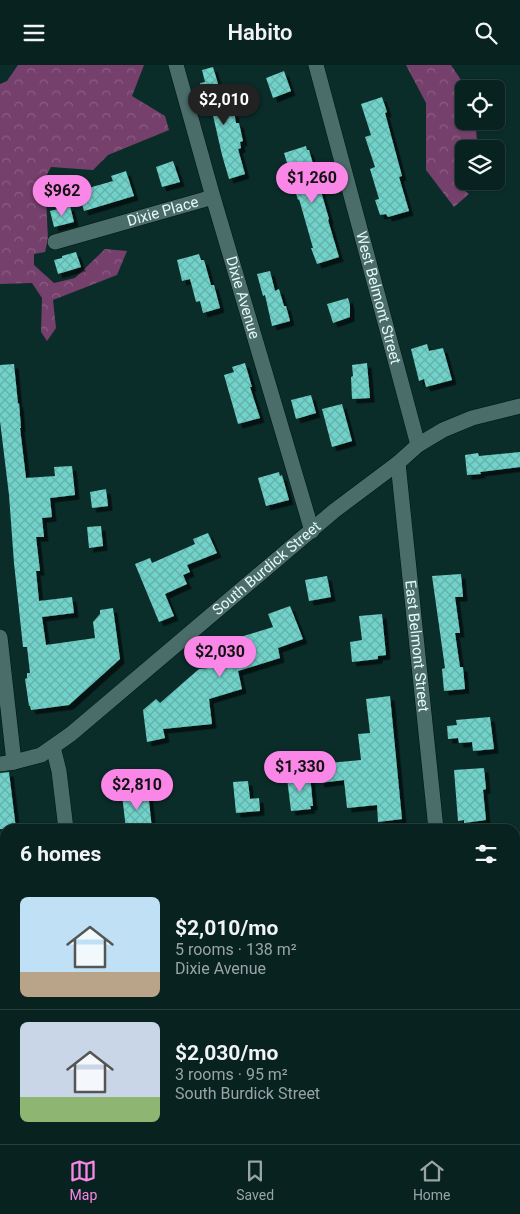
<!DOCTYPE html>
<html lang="en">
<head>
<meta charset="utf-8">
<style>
  body { margin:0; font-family:Roboto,sans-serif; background:#112a29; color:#f1f3f6; height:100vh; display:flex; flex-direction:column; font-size:19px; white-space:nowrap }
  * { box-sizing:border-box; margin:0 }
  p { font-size:16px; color:#98a4a5 }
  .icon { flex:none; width:28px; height:28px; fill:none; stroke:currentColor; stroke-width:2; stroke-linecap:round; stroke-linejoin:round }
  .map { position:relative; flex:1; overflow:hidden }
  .details { position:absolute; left:0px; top:759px; width:520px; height:321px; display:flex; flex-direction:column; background:#082220; border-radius:15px 15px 0 0; box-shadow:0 1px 4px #0004,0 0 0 1px #293f3e }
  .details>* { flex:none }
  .tools { position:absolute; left:455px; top:15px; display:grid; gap:10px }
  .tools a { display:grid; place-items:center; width:50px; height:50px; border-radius:8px; background:#082220; box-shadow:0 1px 4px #0004,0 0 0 1px #293f3e; font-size:25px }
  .price { position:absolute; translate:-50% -42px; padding:0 11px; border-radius:18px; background:#fa87e7; color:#111; font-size:16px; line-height:32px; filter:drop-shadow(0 1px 2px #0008) }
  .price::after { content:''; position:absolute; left:50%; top:30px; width:15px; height:11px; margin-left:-8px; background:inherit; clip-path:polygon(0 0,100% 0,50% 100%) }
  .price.current { background:#222; color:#fff }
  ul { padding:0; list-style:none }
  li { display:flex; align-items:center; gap:15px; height:125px; padding:0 20px }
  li+li { border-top:1px solid #293f3e }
  li span { display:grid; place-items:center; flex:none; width:140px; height:100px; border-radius:8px; color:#555 }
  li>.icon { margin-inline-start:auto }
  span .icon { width:60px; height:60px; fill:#fffc; stroke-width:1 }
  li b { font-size:21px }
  h2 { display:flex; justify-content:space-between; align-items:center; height:60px; padding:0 20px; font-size:21px }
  header { display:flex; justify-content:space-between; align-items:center; height:65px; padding:0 20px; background:#082220; font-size:22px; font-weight:600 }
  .tabs { display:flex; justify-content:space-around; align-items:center; height:70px; border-top:1px solid #293f3e; background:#082220; font-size:14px; color:#98a4a5 }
  .tabs a { display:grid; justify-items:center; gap:2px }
  .tabs .current { color:#fa87e7 }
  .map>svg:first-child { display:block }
  .forest { fill:url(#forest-crowns) }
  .building { fill:url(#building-cross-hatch); filter:url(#shadow) }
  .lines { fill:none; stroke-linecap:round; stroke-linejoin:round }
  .minor-casing { stroke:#001412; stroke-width:16 }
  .minor { stroke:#4a6d69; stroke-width:15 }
  .labels { text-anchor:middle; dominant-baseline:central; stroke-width:5; stroke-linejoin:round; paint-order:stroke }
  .street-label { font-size:15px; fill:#e6f9f6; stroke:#0a2d2a }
</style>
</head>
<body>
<header><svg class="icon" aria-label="menu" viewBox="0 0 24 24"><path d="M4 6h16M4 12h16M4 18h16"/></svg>Habito<svg class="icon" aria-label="search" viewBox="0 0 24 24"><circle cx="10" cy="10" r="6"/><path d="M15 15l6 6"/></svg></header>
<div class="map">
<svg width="520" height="1079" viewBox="0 0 520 1079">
  <defs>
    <pattern id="forest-crowns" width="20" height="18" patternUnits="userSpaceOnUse" patternTransform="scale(1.25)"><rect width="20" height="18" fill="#75416c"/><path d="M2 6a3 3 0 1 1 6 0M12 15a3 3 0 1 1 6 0" fill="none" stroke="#895d82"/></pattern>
    <pattern id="building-cross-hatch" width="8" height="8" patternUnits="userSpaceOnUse" patternTransform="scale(1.25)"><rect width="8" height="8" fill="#70d2c9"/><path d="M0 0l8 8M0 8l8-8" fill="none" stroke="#65b0a9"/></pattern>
    <filter id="shadow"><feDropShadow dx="4.5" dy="4.5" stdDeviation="0" flood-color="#0009"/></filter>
  </defs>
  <rect width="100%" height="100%" fill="#0a2d2a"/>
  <path class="forest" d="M18 0H144L132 31 165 51 169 65 108 90 93 105 51 102 45 113 48 174 45 187 34 189V200L54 218 75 213 105 184 127 186 117 210 53 235 56 263 47 276 41 267 42 233 32 218 0 219V19L7 16Z
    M406 0H451L467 24H464V56H475L478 84H464V105L455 118 469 129 454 142 426 105V38Z"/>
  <path class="building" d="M213 2 227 49 234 47 236 58H239L243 76 240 77 241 83 238 84 245 109 229 114 222 90 209 33 205 34 200 18 205 17 202 5Z
    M284 6 291 26 273 33 266 13Z
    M382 32 387 47 385 48 402 111 399 112 409 146 388 152 386 149 380 150 375 135 379 134 370 104 375 102 365 72 371 70 361 39Z
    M306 81 307 85H309L329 154 328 155 339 192 317 199 311 183H313L299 134 298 135 284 88Z
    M173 96 180 117 162 122 156 102Z
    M126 106 134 131 84 146 78 126 113 116 111 111Z
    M70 141 74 157 54 162 50 146Z
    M76 187 81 202 58 209 54 195 62 193V191Z
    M199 189 201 195H204L211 220H214L220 243 203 248 200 236 196 237 190 214 182 216 177 195Z
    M270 206 275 226 279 224 284 241H286L290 256 272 261 265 230 263 231 257 209Z
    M348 233 350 240V252L333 258 327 239Z
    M427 279 429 286 443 283 452 315 426 322 424 314 419 316 411 284Z
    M245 298 252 322H250L260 353 238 359 224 310 234 307 232 302Z
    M367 298 370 333 352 334 351 312 353 311 352 300Z
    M14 299 18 339 19 338 21 363H20L26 413 55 411 54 402 72 401 75 430 50 433 52 452 42 453 44 472H36L40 506H36L39 536 72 532 74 548 42 552 46 580 95 573 93 557 100 549V545L113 543 120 594 69 640 31 645 30 641H29L25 614 27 613V608H30L27 582H23L14 498 9 430 0 356V300Z
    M311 330 316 348 296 354 291 335Z
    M342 339 352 376 332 382 322 344Z
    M520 387V402L480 407 481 409 467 410 465 390 478 388 479 391Z
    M279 407 280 411 282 410 289 435 266 441 258 413Z
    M106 424 108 441 92 443 90 427Z
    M101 461 103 481 89 483 87 462Z
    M208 468 217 488 187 500 190 507 183 510 187 519 165 529 174 551 159 557 135 499 150 493 152 498 195 479 193 474Z
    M461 509 463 532H455L460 568H455L460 602H463L465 624 444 626 442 604 445 603 432 511Z
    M327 511 331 532 309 536 305 515Z
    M290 541 303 574 278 583 280 593 238 606 242 624 209 634 212 659 163 664 165 673 147 677 143 645 156 634 160 638 199 604 217 602 214 592 240 584 237 573 273 562 268 549Z
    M382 549 386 590 378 591V594L352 597 350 577 362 575 359 551Z
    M390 631 402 754 378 757 377 740 347 743 344 715 320 718 318 699 361 695 358 669 370 668 366 634Z
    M490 652 494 684 473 686 472 677 459 678 458 673 448 674 447 661 457 660 456 655Z
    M484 703 486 724 483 725 486 755 464 758V755L458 756 454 705Z
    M9 707 16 764H0V708Z
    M310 710 313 741H310L311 744 291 746 287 713Z
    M248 716 250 734 259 733 260 746 236 748 233 717Z
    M148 727 152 764H126L122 730Z"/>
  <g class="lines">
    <g class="minor-casing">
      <g id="minor">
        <path id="s1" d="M176 0 213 132 312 466"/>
        <path id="s2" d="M316 0 418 380"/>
        <path id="s3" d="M55 177 213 132"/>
        <path id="s4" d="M398 398 436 764"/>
        <path d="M0 572 14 697"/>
        <path d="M53 682 59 706 66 764"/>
        <path id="s5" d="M0 699 14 697 41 690 71 669 334 446 398 398 418 380 443 365 472 353 520 341"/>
        <path d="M0 875 5 874"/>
        <path d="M515 982H520"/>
        <path d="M105 1075 106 1079"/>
      </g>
    </g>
    <use href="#minor" class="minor"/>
  </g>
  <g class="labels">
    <g class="street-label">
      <text stroke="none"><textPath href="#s3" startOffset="112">Dixie Place</textPath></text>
      <text stroke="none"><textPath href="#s1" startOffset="242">Dixie Avenue</textPath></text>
      <text stroke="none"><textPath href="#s2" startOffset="241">West Belmont Street</textPath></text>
      <text stroke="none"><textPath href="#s5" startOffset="335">South Burdick Street</textPath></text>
      <text stroke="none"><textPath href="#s4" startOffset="184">East Belmont Street</textPath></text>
    </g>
  </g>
</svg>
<div class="tools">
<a><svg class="icon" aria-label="locate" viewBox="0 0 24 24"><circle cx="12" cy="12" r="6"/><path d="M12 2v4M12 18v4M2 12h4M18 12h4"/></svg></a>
<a><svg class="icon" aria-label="layers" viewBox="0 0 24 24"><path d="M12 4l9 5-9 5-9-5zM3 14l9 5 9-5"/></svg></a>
</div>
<b class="price current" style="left:224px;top:61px">$2,010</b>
<b class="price" style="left:312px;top:139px">$1,260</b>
<b class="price" style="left:62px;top:152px">$962</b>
<b class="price" style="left:220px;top:613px">$2,030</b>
<b class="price" style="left:300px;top:728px">$1,330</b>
<b class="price" style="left:137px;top:746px">$2,810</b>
<section class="details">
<h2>6 homes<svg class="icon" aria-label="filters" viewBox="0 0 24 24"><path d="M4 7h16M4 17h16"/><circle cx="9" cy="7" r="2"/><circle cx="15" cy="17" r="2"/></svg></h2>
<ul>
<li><span style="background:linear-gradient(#bfe0f5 75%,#b9a48a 0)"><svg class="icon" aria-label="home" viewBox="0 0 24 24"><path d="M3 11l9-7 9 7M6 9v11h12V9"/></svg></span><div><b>$2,010/mo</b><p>5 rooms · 138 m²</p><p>Dixie Avenue</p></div></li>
<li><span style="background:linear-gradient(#c9d6e8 75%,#8fb573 0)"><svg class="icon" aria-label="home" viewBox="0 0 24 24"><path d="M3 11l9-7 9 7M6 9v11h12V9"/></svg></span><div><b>$2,030/mo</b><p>3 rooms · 95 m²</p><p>South Burdick Street</p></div></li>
</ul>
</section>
</div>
<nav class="tabs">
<a class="current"><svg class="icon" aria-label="map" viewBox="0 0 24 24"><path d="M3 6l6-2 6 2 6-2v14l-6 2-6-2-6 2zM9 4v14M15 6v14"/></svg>Map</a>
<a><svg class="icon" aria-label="saved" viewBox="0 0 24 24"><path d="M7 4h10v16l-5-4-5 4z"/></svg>Saved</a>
<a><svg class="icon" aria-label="home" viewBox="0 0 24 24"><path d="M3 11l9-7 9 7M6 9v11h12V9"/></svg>Home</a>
</nav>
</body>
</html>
